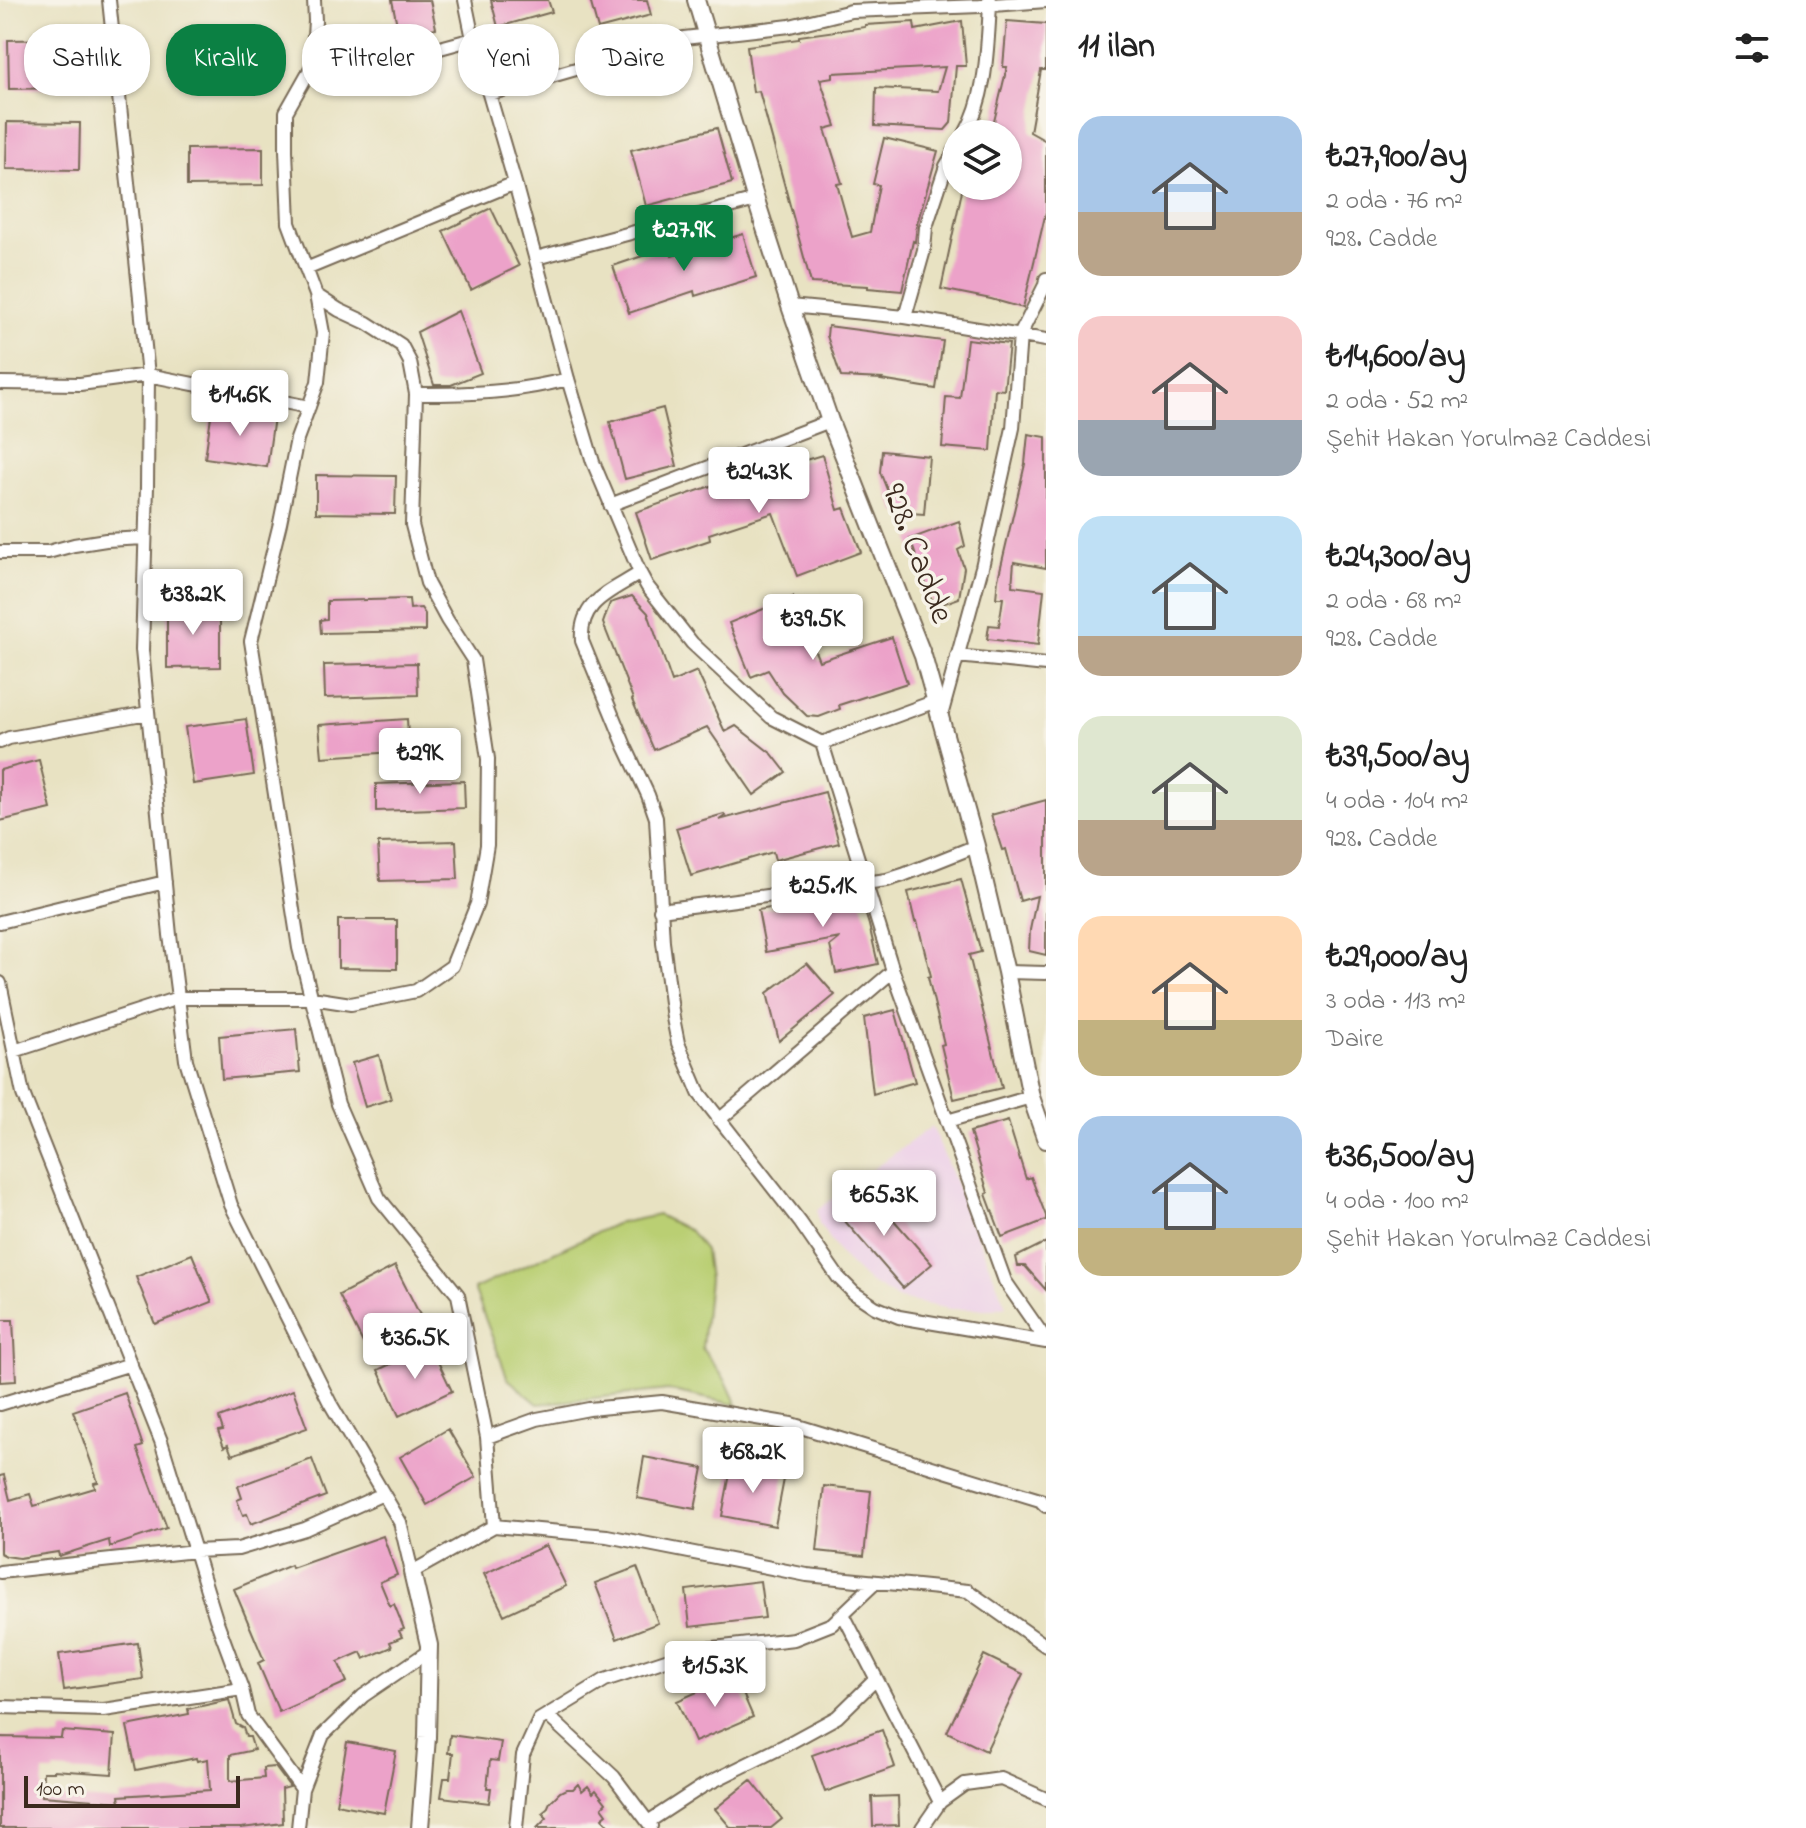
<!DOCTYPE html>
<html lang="tr">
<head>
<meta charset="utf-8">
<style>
  body { margin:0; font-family:"Indie Flower",sans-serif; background:#f6f6f6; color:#222; height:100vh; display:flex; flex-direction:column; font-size:30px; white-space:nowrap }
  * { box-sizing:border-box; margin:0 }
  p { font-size:26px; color:#767676 }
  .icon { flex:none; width:44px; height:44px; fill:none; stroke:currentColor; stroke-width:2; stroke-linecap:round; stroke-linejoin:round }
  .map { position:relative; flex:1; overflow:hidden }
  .panel { display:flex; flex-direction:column; background:#fff; width:760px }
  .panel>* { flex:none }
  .guide { position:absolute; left:24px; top:24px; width:760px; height:72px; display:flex; gap:16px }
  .fabs { position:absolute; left:942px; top:120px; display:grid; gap:16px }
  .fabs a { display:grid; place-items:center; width:80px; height:80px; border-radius:50%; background:#fff; box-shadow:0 2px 6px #0004; font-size:40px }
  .scale { position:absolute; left:24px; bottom:20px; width:216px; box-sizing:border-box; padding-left:8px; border:4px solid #3b2a1e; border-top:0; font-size:22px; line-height:28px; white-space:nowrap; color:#3b2a1e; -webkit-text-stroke:6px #f7f3e8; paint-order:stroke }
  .price { position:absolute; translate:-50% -68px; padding:0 18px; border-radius:8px; background:#fff; color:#222; font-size:26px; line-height:52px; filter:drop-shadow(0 2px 4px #0008) }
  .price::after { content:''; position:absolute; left:50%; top:48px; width:24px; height:18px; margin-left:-12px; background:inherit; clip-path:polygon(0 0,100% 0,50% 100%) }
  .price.active { background:#0b8043; color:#fff }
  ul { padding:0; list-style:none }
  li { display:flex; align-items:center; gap:24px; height:200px; padding:0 32px }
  li span { display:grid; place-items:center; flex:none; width:224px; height:160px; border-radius:24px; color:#555 }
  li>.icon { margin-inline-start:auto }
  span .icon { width:96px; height:96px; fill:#fffc; stroke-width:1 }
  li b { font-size:34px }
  h2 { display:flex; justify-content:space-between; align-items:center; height:96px; padding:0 32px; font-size:34px }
  .pill { padding:0 28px; border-radius:32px; background:#fff; box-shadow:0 2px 6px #0004; font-size:28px; line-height:72px }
  .pill.active { background:#0b8043; color:#fff }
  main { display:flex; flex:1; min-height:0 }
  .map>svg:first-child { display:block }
  .built { fill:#edd0e8 }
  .green { fill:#bacf73; stroke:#7a7c48; stroke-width:2 }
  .building { fill:#eca2c9 }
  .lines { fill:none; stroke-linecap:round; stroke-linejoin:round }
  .minor-casing { stroke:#786a57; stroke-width:16 }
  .tertiary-casing { stroke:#786a57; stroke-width:20 }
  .minor { stroke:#fff; stroke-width:12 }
  .tertiary { stroke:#fff; stroke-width:16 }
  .labels { text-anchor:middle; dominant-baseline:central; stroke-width:7; stroke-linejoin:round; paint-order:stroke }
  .street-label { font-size:34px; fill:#3b2a1e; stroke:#f7f3e8 }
</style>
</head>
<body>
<main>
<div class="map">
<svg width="1046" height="1828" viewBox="0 0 1046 1828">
  <rect width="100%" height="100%" fill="#f7f3e8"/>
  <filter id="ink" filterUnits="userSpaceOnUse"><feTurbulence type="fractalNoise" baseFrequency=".0125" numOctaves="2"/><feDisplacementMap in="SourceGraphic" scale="16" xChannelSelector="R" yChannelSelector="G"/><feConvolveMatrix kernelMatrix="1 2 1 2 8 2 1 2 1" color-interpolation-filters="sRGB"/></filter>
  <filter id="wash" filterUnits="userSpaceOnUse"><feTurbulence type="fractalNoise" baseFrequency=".006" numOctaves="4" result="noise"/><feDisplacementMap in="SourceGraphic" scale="32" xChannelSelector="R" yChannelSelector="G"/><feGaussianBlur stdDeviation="1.8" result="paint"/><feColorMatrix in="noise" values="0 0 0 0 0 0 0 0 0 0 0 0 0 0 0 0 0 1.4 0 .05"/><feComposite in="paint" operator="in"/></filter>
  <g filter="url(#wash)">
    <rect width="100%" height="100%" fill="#e8e2c2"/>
    <path class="built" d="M932 1126 1006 1306 993 1309H950L899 1299 867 1281 842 1257 819 1224 817 1210Z"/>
    <path class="green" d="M658 1215 690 1231 705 1250 709 1279 702 1348 726 1381 737 1405 668 1390 538 1404 508 1379 474 1289 615 1224Z"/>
    <g id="blocks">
      <path class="building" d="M392 0H430L436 28 399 35Z
        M491 0H548L552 12 498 27Z
        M590 0H647L651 15 598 29Z
        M962 21 966 66H956L951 123 945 130 875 126 876 88 938 91 945 67 833 73V77L820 79 836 126 825 129 842 183 837 184 852 237 870 232 879 185 873 184 884 138 938 151 917 224 915 242 913 241 902 291 868 288V286L811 283 759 91 753 92 747 46 799 39V36L865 27V25L914 22 915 30Z
        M1007 21 1046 24V70H1041L1030 132 1046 141V212L1023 308 991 299 941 289 963 186H1008V134H991L1007 67H1003Z
        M74 39V88L9 89 8 40Z
        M7 122 80 123 79 170 6 169Z
        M717 128 732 183 646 206 631 150Z
        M263 148V185L187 186V149Z
        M491 208 519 266 471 290 443 231Z
        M743 234 756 277 695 296 694 291 629 313 613 266 669 247 672 256Z
        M458 311 481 373 451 385H434L417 332Z
        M828 326 943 341 936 389 881 380 882 379 841 377 827 336Z
        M967 339 1009 344 1004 390 995 389 991 451 942 447 946 397 960 398Z
        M663 408 677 466 625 479 610 422Z
        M212 409 274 417 267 467 205 458Z
        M1028 434 1046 437V568L1014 562 1012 586 1044 590 1038 645 987 639 989 625 999 626 1003 598H996L998 579 1025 464Z
        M882 451 929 456 924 514 896 512 880 472Z
        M822 455 838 510 844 508 861 552 797 576 773 513 709 534 710 540 652 560 636 512 757 470 759 474Z
        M316 475 396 476 395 514 316 513Z
        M959 521 965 546 958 550 964 568 959 598 934 607 910 539Z
        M632 596 648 613 672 682 697 671 725 732 736 726 772 754 786 772 754 795 707 727 654 750 632 700 633 699 603 623 610 603Z
        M793 597 819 661 892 637 907 683 839 705 840 709 819 717 807 716 783 693 768 670 751 677 729 623Z
        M409 599 410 609 421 608 425 614V631L321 633 320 620 327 619V601Z
        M167 606H220V667L167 668Z
        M417 663 418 695 325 698 324 665Z
        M246 719 254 775 193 784 185 727Z
        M407 719 409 751 322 757 319 725Z
        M39 760 51 809 0 821V770Z
        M464 781 465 808 376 811V784Z
        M825 792 839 843 775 860 773 852 691 876 676 828 724 814 725 816 719 820Z
        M1046 800V955L1029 951 1030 930 1037 896 1020 901 1006 849 1002 850 991 815Z
        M456 841 458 879 380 881 378 843Z
        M961 879 981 952 969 955 1002 1088 954 1099 941 1045 944 1044 928 977 931 976 917 921 915 922 908 892Z
        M859 893 869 925 878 964 836 973 830 946 840 938 766 952 758 910Z
        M338 920H397V969L338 968Z
        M807 963 835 995 779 1041 767 993Z
        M895 1010 915 1082 873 1094 864 1018Z
        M296 1029 300 1072 222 1079 219 1036Z
        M379 1055 391 1099 365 1107 352 1063Z
        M1008 1121 1026 1179 1031 1177 1046 1216V1220L1002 1237 986 1194 988 1193 970 1132Z
        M866 1188 932 1264 903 1288 837 1212Z
        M1046 1242V1290L1025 1266H1018L1016 1257Z
        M192 1254 212 1302 155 1324 136 1277Z
        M395 1266 420 1315 363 1343 339 1295Z
        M0 1320H13L16 1381 0 1382Z
        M430 1345 452 1391 399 1416 378 1370Z
        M293 1390 307 1428 232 1455 228 1445 224 1447 218 1431 223 1430 219 1418Z
        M125 1393 143 1446 137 1448 167 1528 110 1547 109 1540 59 1556 58 1552 19 1558 6 1556 0 1553V1476L4 1475 10 1500 30 1494 34 1506 95 1488 94 1483 98 1482 73 1411Z
        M448 1429 476 1477 427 1505 400 1457Z
        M644 1457 703 1468 695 1509 637 1498Z
        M312 1459 326 1496 251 1524 247 1514 243 1515 237 1500 242 1498 238 1486Z
        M732 1463 785 1474 775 1526 722 1516Z
        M824 1486 871 1491 864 1556 817 1551Z
        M383 1536 397 1575 380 1582 390 1606 394 1604 404 1629 399 1631 402 1637 390 1642 392 1647 364 1659 361 1652 338 1662 347 1682 279 1712 258 1663 264 1660 234 1589 291 1565 292 1568Z
        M546 1545 566 1586 504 1615 484 1574Z
        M637 1567 658 1623 617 1639 595 1583Z
        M760 1581 765 1618 690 1627 686 1590Z
        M138 1643 143 1679 64 1690 59 1654Z
        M984 1655 1023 1674 986 1751 947 1732Z
        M735 1675 753 1717 695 1742 677 1701Z
        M229 1700 236 1724 243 1728 246 1737H250L254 1750 230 1755V1781L264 1778 263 1768 275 1767 290 1787 282 1789 283 1823 241 1828H0V1737L61 1738 62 1731 115 1735 112 1774 54 1770V1772H43L42 1796 120 1802 119 1796 210 1790 208 1759 197 1761 196 1758 136 1770 127 1726 189 1714 188 1709Z
        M882 1730 895 1767 825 1792 812 1755Z
        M450 1735 501 1742 498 1761 490 1760 487 1788H491L489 1803 441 1797 444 1778H450L453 1753H448Z
        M347 1742 396 1751 384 1813 336 1804Z
        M751 1780 782 1819 771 1828H731L715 1809Z
        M578 1784 582 1791 588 1786 593 1793 596 1790 606 1803 602 1807 607 1814 602 1818 610 1828H537L547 1818 542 1813 547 1809 550 1802 560 1792 566 1789H573Z
        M898 1796 899 1825 873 1826 872 1797Z"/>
    </g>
  </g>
  <g filter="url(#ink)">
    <use href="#blocks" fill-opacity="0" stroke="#786a57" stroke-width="2"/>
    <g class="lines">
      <g class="minor-casing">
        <path id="minor" d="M109 0 148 375 147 487 142 650 170 935 186 1060 231 1205 330 1403 400 1522 412 1572 494 1526 487 1437 458 1295 379 1198 338 1104 299 948 251 641 280 523 297 439 318 382 323 333 316 295 289 223 286 150V112L312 66 315 21 314 0
          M465 0 473 39 515 183 568 379 593 462 640 573 647 586 692 643 771 717 822 743 893 971 1005 1281 1046 1340
          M312 66 341 75 473 39
          M489 94 684 38 790 26 851 11 980 6 1046 1
          M965 134C987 95 987 49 990 6L989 0
          M536 258 756 200
          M306 269 515 183
          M790 306 905 317 1046 340
          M905 317 924 250 926 227 946 166 956 149
          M0 383 80 384 148 375 309 407
          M416 394C470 394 514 393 568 379
          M610 505 830 421
          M0 552H48L74 545 106 540 145 538
          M640 573C611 592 579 601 582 641L625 746 648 795 656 818 663 942 673 1018 678 1043 699 1093 800 1222 838 1277 854 1293 875 1307 899 1317 1046 1342
          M957 656 1046 665
          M941 716 982 567 1013 428 1020 335 1045 285 1046 279
          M0 742 9 738 148 713
          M822 743 936 701
          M660 910 887 880 903 875 976 846
          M0 922 165 882
          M1006 972 1046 973
          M0 983 23 1094 161 1441 216 1619 242 1689 248 1715 302 1789 298 1828
          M14 1051 178 998H312L351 1004 416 991 452 966 477 904 487 845 488 759 473 660 447 620 427 583 412 525 416 394 410 362 401 345 367 323 339 310 316 295
          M719 1120 893 971
          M947 1121 1031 1097
          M0 1404 131 1364
          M487 1437 537 1419 589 1409 662 1402 791 1424 1040 1500 1046 1506
          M494 1526 607 1536 807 1575 968 1591 1046 1646
          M0 1572 195 1551 238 1549 305 1529 383 1494
          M843 1614 940 1802
          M0 1707 104 1710 242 1689
          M547 1715 614 1777 651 1826
          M302 1789 323 1735 363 1696 429 1651
          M648 1822 703 1786 782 1747 837 1717 876 1679
          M516 1828 523 1755 539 1720 605 1680 696 1650 794 1639 832 1624 875 1583
          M922 1828 940 1802 965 1784 1001 1779 1046 1799"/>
      </g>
      <g class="tertiary-casing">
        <path id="tertiary" d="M696 0 756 200 790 306 830 421 923 656 976 846 1006 972 1031 1097 1046 1140
          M412 1572 429 1645 427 1737 420 1828"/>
      </g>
      <use href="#minor" class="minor"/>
      <use href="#tertiary" class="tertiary"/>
    </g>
  </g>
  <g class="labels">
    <g class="street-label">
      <text transform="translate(916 554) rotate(69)">928. Cadde</text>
    </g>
  </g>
</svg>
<div class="fabs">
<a><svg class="icon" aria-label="layers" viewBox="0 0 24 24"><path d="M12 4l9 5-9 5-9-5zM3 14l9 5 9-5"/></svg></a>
</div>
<div class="scale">100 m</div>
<b class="price active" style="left:684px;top:273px">₺27.9K</b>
<b class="price" style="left:240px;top:438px">₺14.6K</b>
<b class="price" style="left:759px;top:515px">₺24.3K</b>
<b class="price" style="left:193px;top:637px">₺38.2K</b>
<b class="price" style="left:813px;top:662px">₺39.5K</b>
<b class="price" style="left:420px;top:796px">₺29K</b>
<b class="price" style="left:823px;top:929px">₺25.1K</b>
<b class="price" style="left:884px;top:1238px">₺65.3K</b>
<b class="price" style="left:415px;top:1381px">₺36.5K</b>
<b class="price" style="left:753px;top:1495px">₺68.2K</b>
<b class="price" style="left:715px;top:1709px">₺15.3K</b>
<div class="guide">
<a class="pill">Satılık</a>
<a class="pill active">Kiralık</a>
<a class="pill">Filtreler</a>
<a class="pill">Yeni</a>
<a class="pill">Daire</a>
</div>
</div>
<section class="panel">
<h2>11 ilan<svg class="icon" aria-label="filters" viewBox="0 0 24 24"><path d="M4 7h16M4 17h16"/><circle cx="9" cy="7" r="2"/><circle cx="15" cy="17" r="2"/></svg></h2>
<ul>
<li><span style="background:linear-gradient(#a9c7e8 60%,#b9a48a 0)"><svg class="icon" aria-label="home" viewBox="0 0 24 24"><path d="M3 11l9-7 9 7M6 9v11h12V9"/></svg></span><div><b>₺27,900/ay</b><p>2 oda · 76 m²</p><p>928. Cadde</p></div></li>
<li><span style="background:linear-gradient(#f6c9c9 65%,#9aa5b1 0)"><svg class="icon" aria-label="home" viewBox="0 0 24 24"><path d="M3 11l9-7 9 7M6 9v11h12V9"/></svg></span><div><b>₺14,600/ay</b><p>2 oda · 52 m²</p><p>Şehit Hakan Yorulmaz Caddesi</p></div></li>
<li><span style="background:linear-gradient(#bfe0f5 75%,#b9a48a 0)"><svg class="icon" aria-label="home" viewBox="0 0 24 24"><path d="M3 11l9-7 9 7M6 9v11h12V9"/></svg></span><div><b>₺24,300/ay</b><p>2 oda · 68 m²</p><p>928. Cadde</p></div></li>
<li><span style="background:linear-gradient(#dfe7d0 65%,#b9a48a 0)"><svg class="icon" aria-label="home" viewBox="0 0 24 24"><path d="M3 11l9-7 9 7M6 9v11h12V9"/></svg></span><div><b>₺39,500/ay</b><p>4 oda · 104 m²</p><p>928. Cadde</p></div></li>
<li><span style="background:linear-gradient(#ffd9b3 65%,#c2b280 0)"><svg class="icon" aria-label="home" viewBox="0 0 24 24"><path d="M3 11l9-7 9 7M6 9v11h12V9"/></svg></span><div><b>₺29,000/ay</b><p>3 oda · 113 m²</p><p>Daire</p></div></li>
<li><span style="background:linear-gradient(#a9c7e8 70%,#c2b280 0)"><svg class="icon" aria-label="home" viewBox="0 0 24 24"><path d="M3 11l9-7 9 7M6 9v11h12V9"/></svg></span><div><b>₺36,500/ay</b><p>4 oda · 100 m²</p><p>Şehit Hakan Yorulmaz Caddesi</p></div></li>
</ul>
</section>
</main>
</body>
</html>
